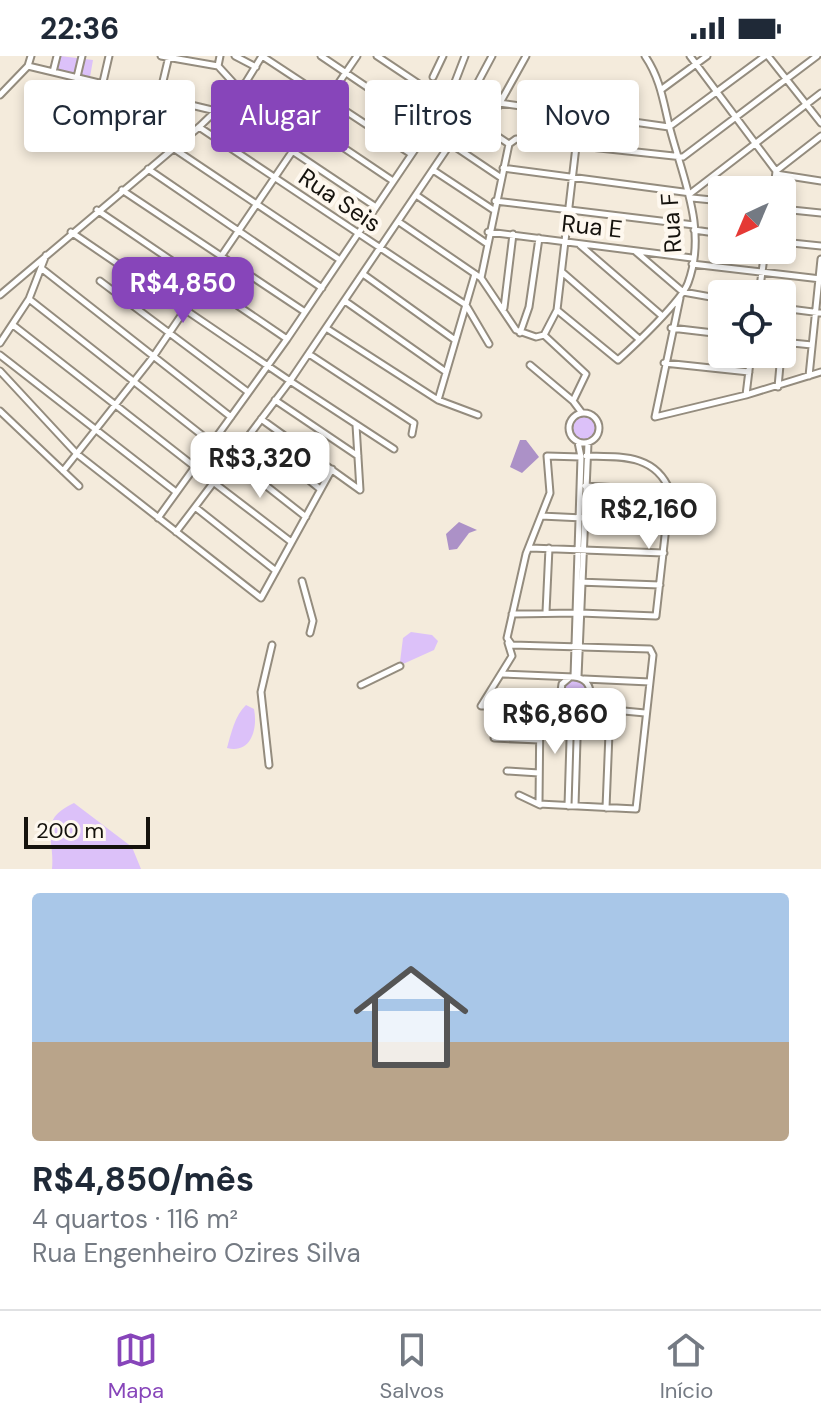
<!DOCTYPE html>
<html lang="pt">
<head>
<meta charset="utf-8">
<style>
  body { margin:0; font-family:"DM Sans",sans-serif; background:#f2f2f3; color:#1f2937; height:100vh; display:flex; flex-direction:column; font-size:30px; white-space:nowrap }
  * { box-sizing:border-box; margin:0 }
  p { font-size:26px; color:#747a83 }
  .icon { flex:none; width:44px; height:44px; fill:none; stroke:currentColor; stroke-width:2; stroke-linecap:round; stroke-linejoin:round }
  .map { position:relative; height:813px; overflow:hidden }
  .sheet { display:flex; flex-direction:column; background:#fff; flex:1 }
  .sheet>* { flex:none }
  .hud { position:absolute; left:24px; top:24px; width:774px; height:72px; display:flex; gap:16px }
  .needle { width:52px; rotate:224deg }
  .controls { position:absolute; left:708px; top:120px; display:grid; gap:16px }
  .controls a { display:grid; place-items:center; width:88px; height:88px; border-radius:8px; background:#fff; box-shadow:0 4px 12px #0003; font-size:40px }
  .scale { position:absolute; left:24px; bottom:20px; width:126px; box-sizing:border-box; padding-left:8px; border:4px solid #15120d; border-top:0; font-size:22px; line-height:28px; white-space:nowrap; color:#15120d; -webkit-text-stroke:6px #fef8ef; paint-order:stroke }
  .price { position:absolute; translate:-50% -68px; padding:0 18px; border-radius:16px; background:#fff; color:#222; font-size:26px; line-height:52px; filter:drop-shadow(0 2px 4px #0008) }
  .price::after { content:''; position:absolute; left:50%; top:48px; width:24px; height:18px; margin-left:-12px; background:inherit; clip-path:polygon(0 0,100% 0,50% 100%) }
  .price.active { background:#8745ba; color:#fff }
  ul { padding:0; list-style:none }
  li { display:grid; align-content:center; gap:16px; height:424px; padding:0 32px }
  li+li { border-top:2px solid #e0e1e3 }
  li span { display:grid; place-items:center; height:248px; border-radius:8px; color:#555 }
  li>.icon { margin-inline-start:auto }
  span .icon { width:144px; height:144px; fill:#fffc; stroke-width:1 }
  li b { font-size:34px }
  .tag { padding:0 28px; border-radius:8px; background:#fff; box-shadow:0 4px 12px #0003; font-size:28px; line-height:72px }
  .tag.active { background:#8745ba; color:#fff }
  .status { display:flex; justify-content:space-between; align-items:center; height:56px; padding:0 40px; background:#fff; direction:ltr }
  .status svg { height:22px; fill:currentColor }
  .tab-bar { display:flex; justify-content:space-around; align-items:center; height:112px; border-top:2px solid #e0e1e3; background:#fff; font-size:22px; color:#747a83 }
  .tab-bar a { display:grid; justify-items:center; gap:4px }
  .tab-bar .active { color:#8745ba }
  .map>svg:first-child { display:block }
  .green { fill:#dcc1f9 }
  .water { fill:#ac91c7 }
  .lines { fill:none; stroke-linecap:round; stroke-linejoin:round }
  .minor-casing { stroke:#948c7e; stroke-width:9 }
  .minor { stroke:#fff; stroke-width:5 }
  .labels { text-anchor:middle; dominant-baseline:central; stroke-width:8; stroke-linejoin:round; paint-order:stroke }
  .street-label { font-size:24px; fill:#15120d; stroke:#fef8ef }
</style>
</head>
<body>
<div class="status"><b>22:36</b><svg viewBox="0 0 49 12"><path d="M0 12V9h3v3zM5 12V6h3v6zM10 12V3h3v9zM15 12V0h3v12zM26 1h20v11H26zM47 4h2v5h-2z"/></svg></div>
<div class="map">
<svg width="821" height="813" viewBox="0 0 821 813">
  <rect width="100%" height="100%" fill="#f4ebdc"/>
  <path class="green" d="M60 0 93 4 90 21 56 14Z
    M102 47 142 55 139 75 98 64Z
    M571 372a13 13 0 1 1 26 0a13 13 0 1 1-26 0Z
    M411 576 432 579 438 585 434 594 403 608 400 606 403 582Z
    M563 636a12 12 0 1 1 24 0a12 12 0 1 1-24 0Z
    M246 649 254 653C258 673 251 698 227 692 231 678 235 659 246 649Z
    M74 747 132 791 141 813H52C55 780 37 765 74 747Z"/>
  <path class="water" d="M520 384H526L539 401 522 417 510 411Z
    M459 466 477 474 469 477 457 493 449 494 446 478Z"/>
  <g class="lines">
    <g class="minor-casing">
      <path id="minor" d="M109 0 94 65 176 88
        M161 0 218 10 239 33
        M235 0 256 11
        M262 0 411 98
        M321 0 429 73
        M377 0 509 88 481 222
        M492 0 477 28 502 42
        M690 0 776 115
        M768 0 821 67
        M28 10 216 55
        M218 10 220 0
        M53 16 57 0
        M77 21 82 0
        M433 21 443 0
        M246 26 393 125
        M455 26 465 0
        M662 33 707 0
        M0 39 28 10 31 0
        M499 47 669 71
        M222 48 376 151
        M199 71 466 249 489 288
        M669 71 765 0
        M486 72 526 0
        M150 80 169 0
        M451 88 500 121
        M509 88 516 83 683 101 817 0
        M173 92 340 204
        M503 112 691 137
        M148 113 322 232
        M433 114 492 153
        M776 115 821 80
        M776 118 821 125
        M122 134 305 256
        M774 134 776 115
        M691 137 821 37
        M416 139 486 187
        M692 142 722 145
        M495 145 694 169
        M782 153 821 157
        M97 154 287 283
        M399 166 481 222 516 274 536 281 544 279 557 254 580 56
        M694 174 722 178
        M71 176 290 325 195 451
        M488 176 692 202
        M782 186 821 190
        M580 189 661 259
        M635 195 683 236 722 243
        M692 208 821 223
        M41 212 231 361
        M562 216 639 283
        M363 218 455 284
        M100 225 248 336
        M759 238 765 194
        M0 239 199 71 246 26 262 0
        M680 242 655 361 746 339 821 316
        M29 243 212 387
        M345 245 446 316
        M504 252 513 178
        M782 252 821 257
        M557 254 618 304C634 290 682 244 688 227 708 173 682 121 669 69 663 44 660 22 645 0
        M13 269 195 411
        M326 272 438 344 475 218
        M671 272 722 278
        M520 277 529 251 539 182
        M544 279 586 318 573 345 582 357
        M782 286 812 289
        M0 287 29 243 46 199
        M309 298 414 367 412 378
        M0 299 176 436
        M664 307 749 316
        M530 309 573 345
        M0 315 77 398 261 542 332 413
        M809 320 821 203
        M778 331 781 298
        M746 339 751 298
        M275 344 358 400
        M438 344 478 359
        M0 355 79 430
        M569 372a15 15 0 1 1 30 0a15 15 0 1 1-30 0Z
        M261 363 360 434
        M356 369 360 434
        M251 377 320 433
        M394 393 290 325 469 60
        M232 403 306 461
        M63 415 153 301 357 0
        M213 426 290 485
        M585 430 670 435
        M541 460 667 466
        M158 462 287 283 447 46
        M176 476 195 451 276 515
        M530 492 664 497
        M302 525 313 565 310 577
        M578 526 660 529
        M546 556 549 492
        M580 557 656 560 670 435C655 397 619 401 586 400
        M512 558 576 557
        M508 587 512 600 481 650 566 649
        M503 618 574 621C585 622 591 629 590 640L581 650 567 649 560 642 562 628 569 622
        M574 621 581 401 578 386
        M578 621 588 387
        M584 623 650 626
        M361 629 400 610
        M540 649 539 748 636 753 653 599 650 593 512 589 507 582 526 498 550 437 547 400 581 401
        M582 651 645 657
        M494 682 539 684
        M269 709 261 636 272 589
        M507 715 539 717
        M519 739 540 749
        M568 750 571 651
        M575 750 578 651
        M606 752 610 652"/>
    </g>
    <use href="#minor" class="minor"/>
  </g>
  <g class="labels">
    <g class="street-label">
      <text transform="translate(340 144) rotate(34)">Rua Seis</text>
      <text transform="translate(671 167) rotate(-94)">Rua F</text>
      <text transform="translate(592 170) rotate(6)">Rua E</text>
    </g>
  </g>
</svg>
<div class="controls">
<a><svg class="needle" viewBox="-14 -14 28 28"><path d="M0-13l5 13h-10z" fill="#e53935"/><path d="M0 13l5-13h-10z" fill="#747a83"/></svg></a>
<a><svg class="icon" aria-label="locate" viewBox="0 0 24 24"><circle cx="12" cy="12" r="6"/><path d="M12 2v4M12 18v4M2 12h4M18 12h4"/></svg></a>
</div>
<div class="scale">200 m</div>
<b class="price active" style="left:183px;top:269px">R$4,850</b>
<b class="price" style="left:260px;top:444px">R$3,320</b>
<b class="price" style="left:649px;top:495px">R$2,160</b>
<b class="price" style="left:555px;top:700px">R$6,860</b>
<div class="hud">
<a class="tag">Comprar</a>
<a class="tag active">Alugar</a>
<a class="tag">Filtros</a>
<a class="tag">Novo</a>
</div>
</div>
<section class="sheet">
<ul>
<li><span style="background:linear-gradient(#a9c7e8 60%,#b9a48a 0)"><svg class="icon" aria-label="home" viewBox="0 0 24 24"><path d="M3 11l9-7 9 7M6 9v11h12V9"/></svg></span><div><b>R$4,850/mês</b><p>4 quartos · 116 m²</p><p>Rua Engenheiro Ozires Silva</p></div></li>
</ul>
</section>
<nav class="tab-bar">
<a class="active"><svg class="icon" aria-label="map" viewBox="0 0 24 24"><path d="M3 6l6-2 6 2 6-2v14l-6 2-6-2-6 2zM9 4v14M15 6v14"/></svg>Mapa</a>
<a><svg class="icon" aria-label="saved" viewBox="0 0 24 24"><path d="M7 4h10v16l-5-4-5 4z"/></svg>Salvos</a>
<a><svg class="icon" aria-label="home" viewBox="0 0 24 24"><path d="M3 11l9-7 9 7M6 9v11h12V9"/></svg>Início</a>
</nav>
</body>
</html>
